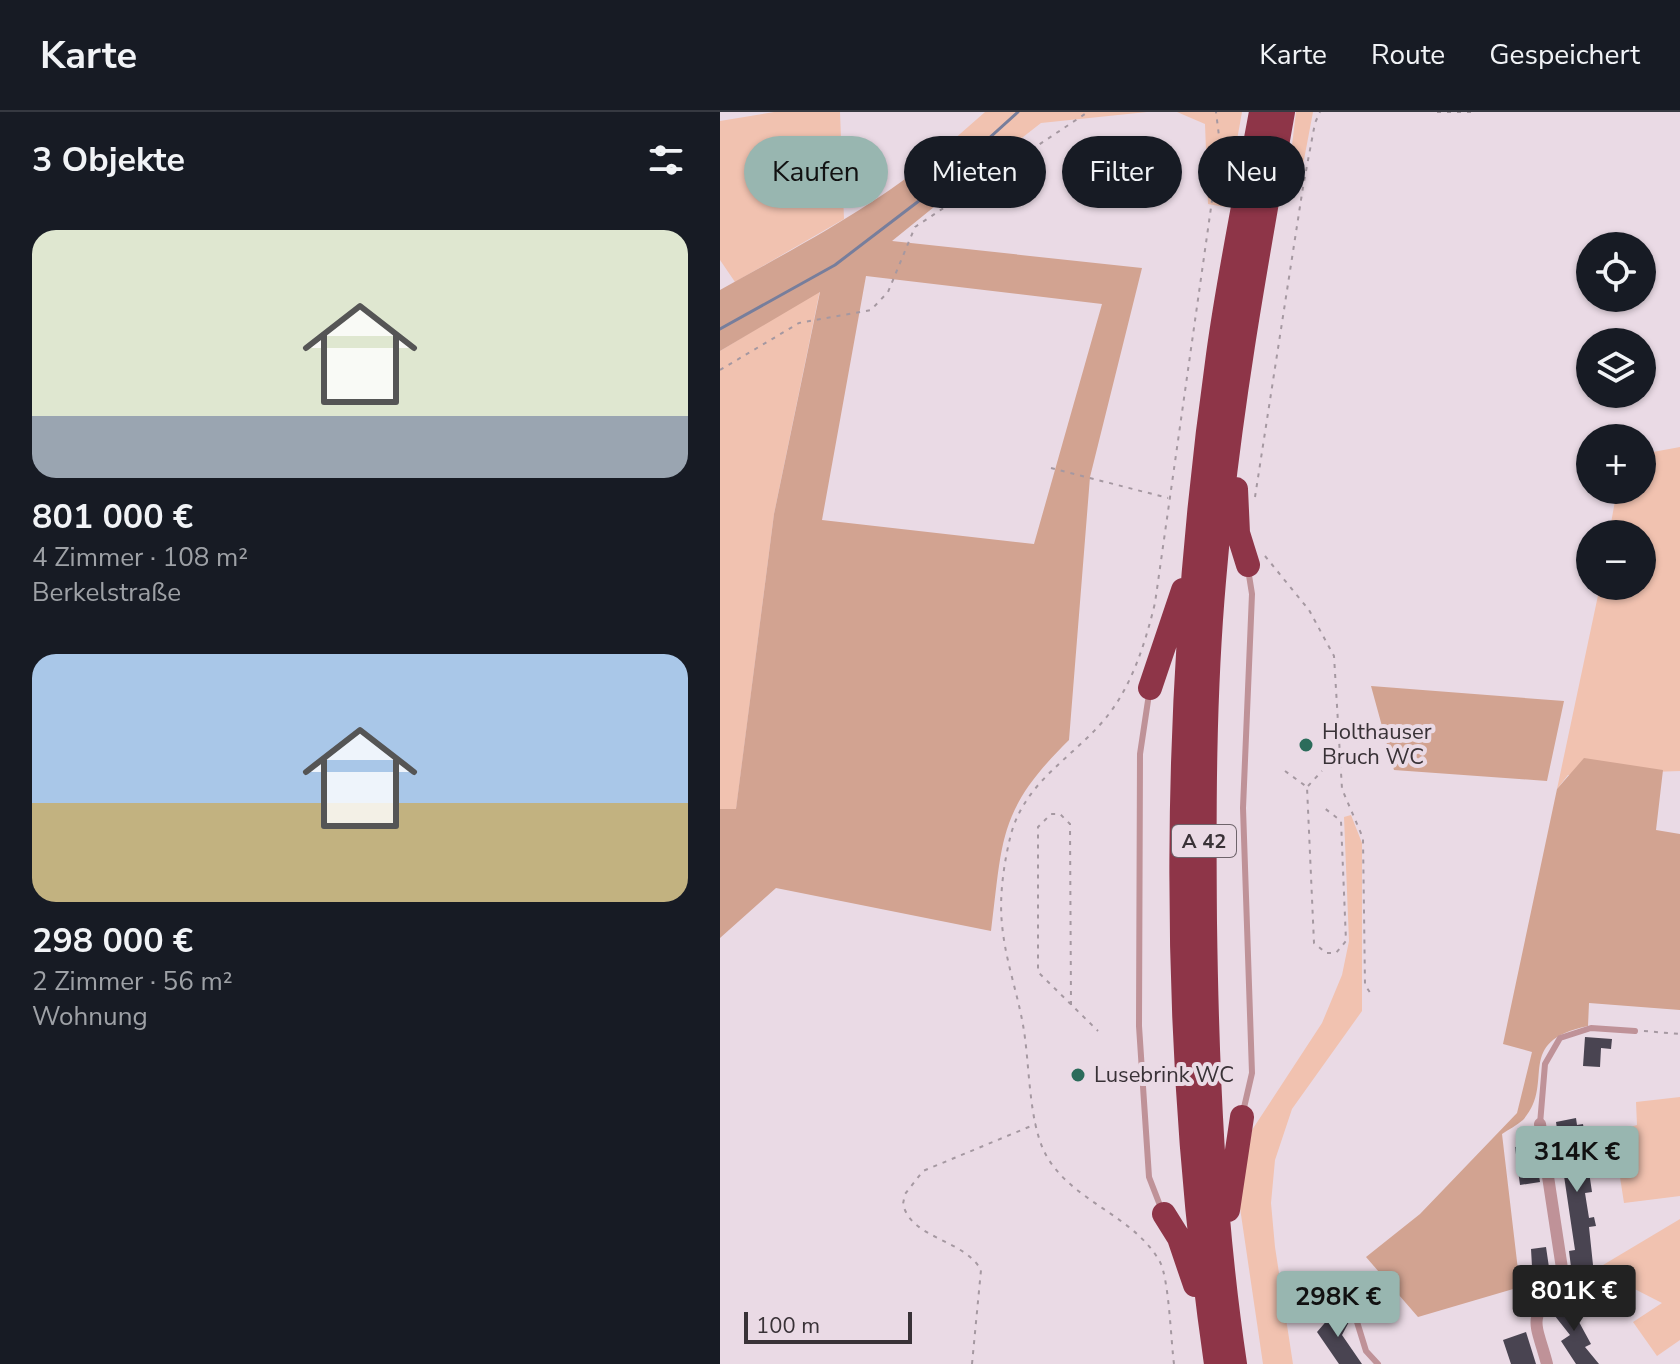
<!DOCTYPE html>
<html lang="de">
<head>
<meta charset="utf-8">
<style>
  body { margin:0; font-family:"Nunito Sans",sans-serif; background:#20242c; color:#f1f3f6; height:100vh; display:flex; flex-direction:column; font-size:30px; white-space:nowrap }
  * { box-sizing:border-box; margin:0 }
  p { font-size:26px; color:#9ea1a6 }
  .icon { flex:none; width:44px; height:44px; fill:none; stroke:currentColor; stroke-width:2; stroke-linecap:round; stroke-linejoin:round }
  .map { position:relative; flex:1; overflow:hidden }
  .details { display:flex; flex-direction:column; background:#171b24; width:720px }
  .details>* { flex:none }
  .top-card { position:absolute; left:24px; top:24px; width:760px; height:72px; display:flex; gap:16px }
  .fabs { position:absolute; left:856px; top:120px; display:grid; gap:16px }
  .fabs a { display:grid; place-items:center; width:80px; height:80px; border-radius:50%; background:#171b24; box-shadow:0 2px 6px #0004; font-size:40px }
  .scale { position:absolute; left:24px; bottom:20px; width:168px; box-sizing:border-box; padding-left:8px; border:4px solid #393237; border-top:0; font-size:22px; line-height:28px; white-space:nowrap; color:#393237; -webkit-text-stroke:6px #eadae5; paint-order:stroke }
  .price { position:absolute; translate:-50% -68px; padding:0 18px; border-radius:8px; background:#98b6b0; color:#111; font-size:26px; line-height:52px; filter:drop-shadow(0 2px 4px #0008) }
  .price::after { content:''; position:absolute; left:50%; top:48px; width:24px; height:18px; margin-left:-12px; background:inherit; clip-path:polygon(0 0,100% 0,50% 100%) }
  .price.current { background:#222; color:#fff }
  ul { padding:0; list-style:none }
  li { display:grid; align-content:center; gap:16px; height:424px; padding:0 32px }
  li span { display:grid; place-items:center; height:248px; border-radius:24px; color:#555 }
  li>.icon { margin-inline-start:auto }
  span .icon { width:144px; height:144px; fill:#fffc; stroke-width:1 }
  li b { font-size:34px }
  h2 { display:flex; justify-content:space-between; align-items:center; height:96px; padding:0 32px; font-size:34px }
  .pill { padding:0 28px; border-radius:36px; background:#171b24; box-shadow:0 2px 6px #0004; font-size:28px; line-height:72px }
  .pill.current { background:#98b6b0; color:#111 }
  header { display:flex; align-items:center; gap:48px; box-sizing:border-box; height:112px; padding:0 40px; background:#171b24; border-bottom:2px solid #363941 }
  header strong { font-size:38px }
  nav { display:flex; gap:44px; margin-inline-start:auto; font-size:28px }
  main { display:flex; flex:1; min-height:0 }
  .map>svg:first-child { display:block }
  .green { fill:#f1c2b0 }
  .forest { fill:#d2a391; fill-rule:evenodd }
  .lines { fill:none; stroke-linecap:round; stroke-linejoin:round }
  .stream { stroke:#777e9c; stroke-width:3 }
  .building { fill:#494451 }
  .path { stroke:#a598a1; stroke-width:2; stroke-dasharray:4 6; stroke-linecap:butt }
  .service { stroke:#bf9298; stroke-width:6 }
  .minor { stroke:#bf9298; stroke-width:12 }
  .motorway { stroke:#8e3548; stroke-width:24 }
  .poi-dot { fill:#2c6c5b; stroke:#eadae5; stroke-width:3 }
  .labels { text-anchor:middle; dominant-baseline:central; stroke-width:8; stroke-linejoin:round; paint-order:stroke }
  .shield { fill:#eadae5; stroke:#6e646b; stroke-width:2 }
  .shield-label { font-size:20px; font-weight:bold; fill:#393237 }
  .poi-label { font-size:22px; fill:#393237; stroke:#eadae5; text-anchor:start }
</style>
</head>
<body>
<header>
<strong>Karte</strong>
<nav><a>Karte</a><a>Route</a><a>Gespeichert</a></nav>
</header>
<main>
<section class="details">
<h2>3 Objekte<svg class="icon" aria-label="filters" viewBox="0 0 24 24"><path d="M4 7h16M4 17h16"/><circle cx="9" cy="7" r="2"/><circle cx="15" cy="17" r="2"/></svg></h2>
<ul>
<li><span style="background:linear-gradient(#dfe7d0 75%,#9aa5b1 0)"><svg class="icon" aria-label="home" viewBox="0 0 24 24"><path d="M3 11l9-7 9 7M6 9v11h12V9"/></svg></span><div><b>801 000 €</b><p>4 Zimmer · 108 m²</p><p>Berkelstraße</p></div></li>
<li><span style="background:linear-gradient(#a9c7e8 60%,#c2b280 0)"><svg class="icon" aria-label="home" viewBox="0 0 24 24"><path d="M3 11l9-7 9 7M6 9v11h12V9"/></svg></span><div><b>298 000 €</b><p>2 Zimmer · 56 m²</p><p>Wohnung</p></div></li>
</ul>
</section>
<div class="map">
<svg width="960" height="1252" viewBox="0 0 960 1252">
  <rect width="100%" height="100%" fill="#eadae5"/>
  <path class="green" d="M54 0H120L124 107 15 170 0 148V9Z
    M265 0H427L321 11 230 82 232 29Z
    M457 0H522L505 95 488 92 485 12Z
    M576 0H593L579 74 567 75Z
    M100 178 54 402 16 698 0 697V239Z
    M960 335V659L848 663 837 677 880 474H922V422H889L897 378H922V342Z
    M631 703 642 731V899L572 997 555 1048 551 1091 555 1135 573 1252H543L519 1089 532 1018 602 911 622 863 629 829 624 705Z
    M960 985V1084L904 1091 893 1020 917 1013 916 990Z
    M960 1107V1228L937 1244 913 1210 942 1191 891 1165 883 1153Z"/>
  <path class="forest" d="M232 29 230 82 172 129 422 156 370 365 349 628C278 698 283 725 271 819L56 776 0 826V697H16L54 402 100 180 0 239V178C80 133 163 91 232 29ZM146 164 382 192 314 432 102 408Z
    M651 574 844 589 827 669 674 658Z
    M864 646 943 658 936 718 960 722V898L869 891 868 914C792 930 837 970 803 1008 797 1013 788 1018 782 1022L800 1175 698 1205 646 1145 700 1102 797 1001 812 940 783 932 837 677Z"/>
  <g class="lines">
    <path class="stream" d="M0 217 115 153 204 85 298 0"/>
  </g>
  <path class="building" d="M865 925 892 927 891 937 881 936 880 955 863 954Z
    M856 1006 857 1013 863 1012 866 1031 858 1035 861 1054 868 1053 872 1080 865 1081 869 1106 874 1105 876 1114 869 1115 873 1153 866 1157 869 1161 860 1166 858 1162 852 1163 849 1139 855 1138 836 1010Z
    M805 1034 807 1046 816 1045 820 1070 800 1073 795 1035Z
    M826 1135 831 1169 813 1172 811 1137Z
    M853 1184 860 1195 853 1199 871 1232 865 1235 879 1252H856L841 1229 850 1223 831 1199Z
    M616 1198 630 1208 622 1223 642 1252H619L597 1220Z
    M806 1220 816 1252H791L783 1228Z"/>
  <g class="lines">
    <path class="path" d="M717 0H751
      M0 258 79 211 151 198 168 180 195 115 368 0
      M331 356 448 386
      M535 385 583 75 595 11 600 0
      M545 444 589 498 614 544 622 677 643 726 645 873 653 885
      M565 659 587 675 594 831 606 841H616L626 829 621 709 603 695
      M588 674 602 659
      M351 893 350 712 340 702H331L318 715V860L378 919
      M924 919 960 922
      M252 1252 261 1158C244 1127 191 1127 183 1092L185 1082 203 1059 316 1012
      M454 1252C451 1230 449 1167 440 1150 414 1103 352 1090 326 1043 308 1010 310 951 303 913 297 879 285 847 282 812 279 784 284 750 291 722 306 669 351 647 385 607 412 574 425 532 435 491L500 32 496 0"/>
    <path class="service" d="M429 582 420 642 419 914 429 1065 441 1096
      M523 1000 532 961 523 696 532 482 528 457
      M820 1012 825 952 840 926 871 916 915 919
      M633 1197 646 1239 658 1252"/>
    <path class="minor" d="M820 1012 843 1163 842 1179C804 1203 817 1213 827 1252"/>
    <path class="motorway" d="M516 377 518 421 528 453
      M430 576 463 478
      M508 1098 522 1005
      M444 1102 459 1126 475 1173
      M496 1252C448 919 451 576 498 243 509 162 526 81 541 0
      M515 1252C493 1106 487 958 485 811 484 697 484 583 494 469 507 312 535 156 563 0"/>
  </g>
  <g class="poi-dot">
    <circle cx="586" cy="633" r="8"/>
    <circle cx="358" cy="963" r="8"/>
  </g>
  <g class="labels">
    <rect class="shield" x="452" y="713" width="64" height="32" rx="6"/>
    <g class="shield-label">
      <text x="484" y="729">A 42</text>
    </g>
    <g class="poi-label">
      <text x="602" y="620">Holthauser<tspan x="602" dy="25">Bruch WC</tspan></text>
      <text x="374" y="963">Lusebrink WC</text>
    </g>
  </g>
</svg>
<div class="fabs">
<a><svg class="icon" aria-label="locate" viewBox="0 0 24 24"><circle cx="12" cy="12" r="6"/><path d="M12 2v4M12 18v4M2 12h4M18 12h4"/></svg></a>
<a><svg class="icon" aria-label="layers" viewBox="0 0 24 24"><path d="M12 4l9 5-9 5-9-5zM3 14l9 5 9-5"/></svg></a>
<a>+</a>
<a>−</a>
</div>
<div class="scale">100 m</div>
<b class="price" style="left:857px;top:1082px">314K €</b>
<b class="price current" style="left:854px;top:1221px">801K €</b>
<b class="price" style="left:618px;top:1227px">298K €</b>
<div class="top-card">
<a class="pill current">Kaufen</a>
<a class="pill">Mieten</a>
<a class="pill">Filter</a>
<a class="pill">Neu</a>
</div>
</div>
</main>
</body>
</html>
